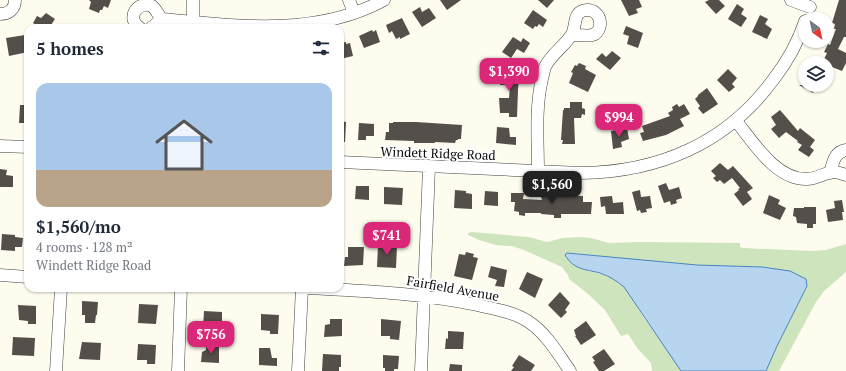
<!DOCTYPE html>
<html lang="en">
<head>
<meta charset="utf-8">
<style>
  body { margin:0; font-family:"PT Serif",serif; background:#f6f6f7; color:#1f2937; height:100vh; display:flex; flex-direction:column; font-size:15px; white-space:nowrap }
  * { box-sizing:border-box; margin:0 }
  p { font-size:13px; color:#747a83 }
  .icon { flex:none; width:22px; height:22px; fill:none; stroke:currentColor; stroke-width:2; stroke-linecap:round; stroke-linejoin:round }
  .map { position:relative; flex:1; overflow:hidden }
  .details { position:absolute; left:24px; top:24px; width:320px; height:268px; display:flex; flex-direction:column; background:#fff; border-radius:12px; box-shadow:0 1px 3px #0004 }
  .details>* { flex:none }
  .needle { width:26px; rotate:147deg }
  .fabs { position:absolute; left:798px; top:12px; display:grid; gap:8px }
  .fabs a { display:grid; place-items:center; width:36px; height:36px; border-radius:50%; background:#fff; box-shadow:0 1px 3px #0004; font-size:20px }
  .price { position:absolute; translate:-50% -34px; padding:0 9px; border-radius:8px; background:#db2777; color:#fff; font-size:13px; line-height:26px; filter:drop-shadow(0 1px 2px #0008) }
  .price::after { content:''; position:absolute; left:50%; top:24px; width:12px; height:9px; margin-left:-6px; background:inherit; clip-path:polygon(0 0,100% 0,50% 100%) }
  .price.current { background:#222; color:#fff }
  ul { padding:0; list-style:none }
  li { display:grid; align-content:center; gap:8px; height:212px; padding:0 12px }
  li span { display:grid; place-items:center; height:124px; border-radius:12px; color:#555 }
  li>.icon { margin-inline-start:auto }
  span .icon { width:72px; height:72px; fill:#fffc; stroke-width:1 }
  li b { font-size:17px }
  h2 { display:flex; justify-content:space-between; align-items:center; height:48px; padding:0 12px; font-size:17px }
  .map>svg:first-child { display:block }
  .green { fill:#cde4bc }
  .water { fill:#b8d5f0; stroke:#4783bf }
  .building { fill:#544f4a }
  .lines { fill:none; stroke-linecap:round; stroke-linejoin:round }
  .minor-casing { stroke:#404040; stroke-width:13 }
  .minor { stroke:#fff; stroke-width:12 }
  .labels { text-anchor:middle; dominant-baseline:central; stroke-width:4; stroke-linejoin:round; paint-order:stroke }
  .street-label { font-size:13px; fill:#0d0d0d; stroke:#fff }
</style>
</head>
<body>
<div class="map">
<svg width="846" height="371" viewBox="0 0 846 371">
  <rect width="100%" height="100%" fill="#fdfcef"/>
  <path class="green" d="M472 232 529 237 547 242 563 238 580 237 591 238 609 243 640 242 740 243V247L743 248 813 251 826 250 846 244V272L824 291 816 302 779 371H766L777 346 807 286 762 267 697 265 567 253 565 255C577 275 601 269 619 282 629 290 635 305 642 315 655 334 669 352 681 371H652L651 363 638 349 628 334 621 336 605 310 587 293 569 279 568 275 562 267 524 250 512 246 496 245 479 240 468 235V233Z"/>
  <path class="water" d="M567 253 697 265 762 267 790 271 806 279 807 286 777 346 766 371H681L624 287C617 281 609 276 600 273 585 269 574 270 565 255Z"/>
  <path class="building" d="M89 0H111L108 8 104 6 102 10H100L99 13 89 9 91 2Z
    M440 0H461L447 10Z
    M538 0H554L547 8Z
    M621 0H639L642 7 636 9 638 13 629 16Z
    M709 0H719L725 6 716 14 705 2Z
    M839 0H846V37H844L838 49 846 53V63L842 71 827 65V63H822L827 53 824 52 828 44 830 45 836 29H834L835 24 832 23Z
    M737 4 744 9 741 14 747 18 741 27 728 19Z
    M420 7 422 12 429 8 436 18 422 27 412 12Z
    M533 10 547 20 543 27 539 24 537 27 535 26 533 29 524 23Z
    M46 13 55 19 49 28H40L33 23 37 16 41 18Z
    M760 15 768 19 765 24 772 29 767 39 752 32Z
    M402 18 410 34 400 39V37L396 39 392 31 389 33 386 25Z
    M626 26 643 33 638 48 627 44 629 36 623 34Z
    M372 30 373 32 376 30 380 42 364 48 359 36Z
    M25 35 28 52 9 56 6 38Z
    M513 37 521 42 523 38 530 43 524 53 517 49 511 58 502 52Z
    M346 42V44L350 43 353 56 340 59V43Z
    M612 51 621 58 610 70 596 59 602 53 606 57Z
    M579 63 586 66 585 69 596 75 588 92 569 83 573 73 571 72 575 65 577 66Z
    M500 66H512V74H513V77H519L518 90 517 117H509V113H500L499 98H509L510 85H500Z
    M728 69 737 78 732 84 735 87 729 92 717 80Z
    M799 85H818L813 93Z
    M707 88 718 104 703 114 698 108 700 106 695 99 698 96V95Z
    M570 102H582V108L585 109V115L582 114 581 118H574L575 144H562L563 140H561L563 110H564V108H570Z
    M677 104 679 107 684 104 690 114 680 119 684 126 666 135 643 141 640 133 644 132 642 126 670 116 668 113 673 110 672 107Z
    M20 105H28L27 123H19Z
    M780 110 798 131 800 128 815 140 810 147 814 150 809 157 798 150 802 145 797 142 798 141 786 132 779 138 771 129 776 125 771 117Z
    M340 121 346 122 345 142H340Z
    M393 122H416L462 125 461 139H458V140H456L455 143 435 142V143H414V141L385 140 386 132H389V123H393Z
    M359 123 374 124V136H366V140H358Z
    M497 127 509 128 510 137H516V145L496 143Z
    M627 128 629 139 621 142 622 147 613 149 611 131Z
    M720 163 728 170 733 166 753 188 747 192 752 199 743 206 734 194 739 190 738 189 740 188 732 178 724 184 720 180 717 182 713 178 716 176 711 171Z
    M0 169 7 170 6 175 13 176V187H0Z
    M666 183 669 190 679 187 682 198 676 200 677 203 671 205 670 201 664 203 658 186Z
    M356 186H369V200L355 199Z
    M384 187 403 188 402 205 384 204Z
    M455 190 466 191V193L472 194V209L454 208Z
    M640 190 641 197 650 196 652 208 646 209 647 212 641 213 640 210 637 211 632 192Z
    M485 191 498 192V206L484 205Z
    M511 193H524L523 199 542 200 541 197H553V195L583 196V202H592L591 214H561V218H554V215L541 214V213H525V216L519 215V212L514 211 515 202H511Z
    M769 195 780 200 778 204 786 208 780 220 763 213Z
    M612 196 613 203 623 202 624 214H606L605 206 601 207 600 197Z
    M842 200 844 212H842L843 220 828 222 826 210 835 208 834 201Z
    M804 207H816V224H813V228H807V224L797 223 796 217 793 216 794 208H804Z
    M2 234 15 235V237L23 238 22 247H15V251L1 250Z
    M378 245 397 246 396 268 377 267Z
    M348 247H364L363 265 344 266 345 257H348Z
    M466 252 474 254 473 257 478 258 472 280 454 276 459 254 465 255Z
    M491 266 507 270 504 287 495 286 497 280 488 277Z
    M527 272 543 279 535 298 519 289Z
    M560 292 570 303 565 310 567 312 561 318 548 305Z
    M82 301 98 302 97 315H96L95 323H85V315H82Z
    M139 304 158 305 156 324 138 323Z
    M18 305 36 306V324H28V321L19 320Z
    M204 311 222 312V324H220V328H211V330L203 329Z
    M261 314 279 315 278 334H270V331L261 330Z
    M330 319H342V336L324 337 325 325 330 324Z
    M381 319 401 321 399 340 390 339V336H381Z
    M586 321 596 335 581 345 575 336H576L574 330Z
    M448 331 464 332 463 349H445L446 338 448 339Z
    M13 337 35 338 34 356 12 355Z
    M82 342 101 343 100 360 79 359Z
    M138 344 156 345 155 364H147V360H137Z
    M206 346 219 347V363L201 362 202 352 206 350Z
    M259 348H270L272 358H277V366L259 365Z
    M604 349 615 364 604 371H599L593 362 595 361 592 357Z
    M323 354 341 355V367H339V371H322Z
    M383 355 399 356 398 369H394V371H385V368H383Z
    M519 355 535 365 531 371H511L514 367 512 366Z
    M450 364 462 365V371H449Z"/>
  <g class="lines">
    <g class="minor-casing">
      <path id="minor" d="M193 0V28
        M349 0 354 13
        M791 0 810 7
        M0 14C9 14 15 9 15 0
        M140 28C125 18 138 0 152 6 156 9 158 15 162 19
        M151 28 162 19C236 26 316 37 384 0
        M736 121C754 143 776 180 807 179 817 179 826 172 834 172 838 172 842 174 846 175
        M0 146 28 147
        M340 162 581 173C658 172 726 144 773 80 787 62 798 43 805 21
        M538 171C538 141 535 108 542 79 543 75 544 70 545 67 551 54 565 46 572 34 577 25 572 11 587 10 599 9 605 26 595 34 588 38 579 33 571 36
        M830 173C833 163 834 152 846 150
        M0 275 28 277
        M307 288C364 291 421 293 477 305 495 309 514 312 529 322 547 334 558 354 570 371
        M56 371 61 288
        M178 371 181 288
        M298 371 302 288
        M421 371 429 167"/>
    </g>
    <use href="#minor" class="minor"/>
  </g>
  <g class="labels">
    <g class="street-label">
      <text transform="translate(438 153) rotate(2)">Windett Ridge Road</text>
      <text transform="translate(453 288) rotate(10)">Fairfield Avenue</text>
    </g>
  </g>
</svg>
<div class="fabs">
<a><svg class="needle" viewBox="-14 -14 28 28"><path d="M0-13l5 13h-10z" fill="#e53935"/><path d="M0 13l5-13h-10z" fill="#747a83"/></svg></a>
<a><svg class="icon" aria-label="layers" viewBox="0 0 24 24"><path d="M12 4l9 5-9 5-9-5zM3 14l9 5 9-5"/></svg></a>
</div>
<b class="price" style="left:509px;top:92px">$1,390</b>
<b class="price" style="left:619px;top:138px">$994</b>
<b class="price current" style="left:552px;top:205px">$1,560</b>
<b class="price" style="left:387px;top:256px">$741</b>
<b class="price" style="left:211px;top:355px">$756</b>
<section class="details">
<h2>5 homes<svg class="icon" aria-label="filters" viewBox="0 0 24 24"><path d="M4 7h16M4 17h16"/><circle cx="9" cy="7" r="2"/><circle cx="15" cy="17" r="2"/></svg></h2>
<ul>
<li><span style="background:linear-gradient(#a9c7e8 70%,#b9a48a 0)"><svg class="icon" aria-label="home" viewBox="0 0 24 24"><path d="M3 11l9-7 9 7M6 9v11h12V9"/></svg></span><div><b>$1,560/mo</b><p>4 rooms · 128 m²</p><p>Windett Ridge Road</p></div></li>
</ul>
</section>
</div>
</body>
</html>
